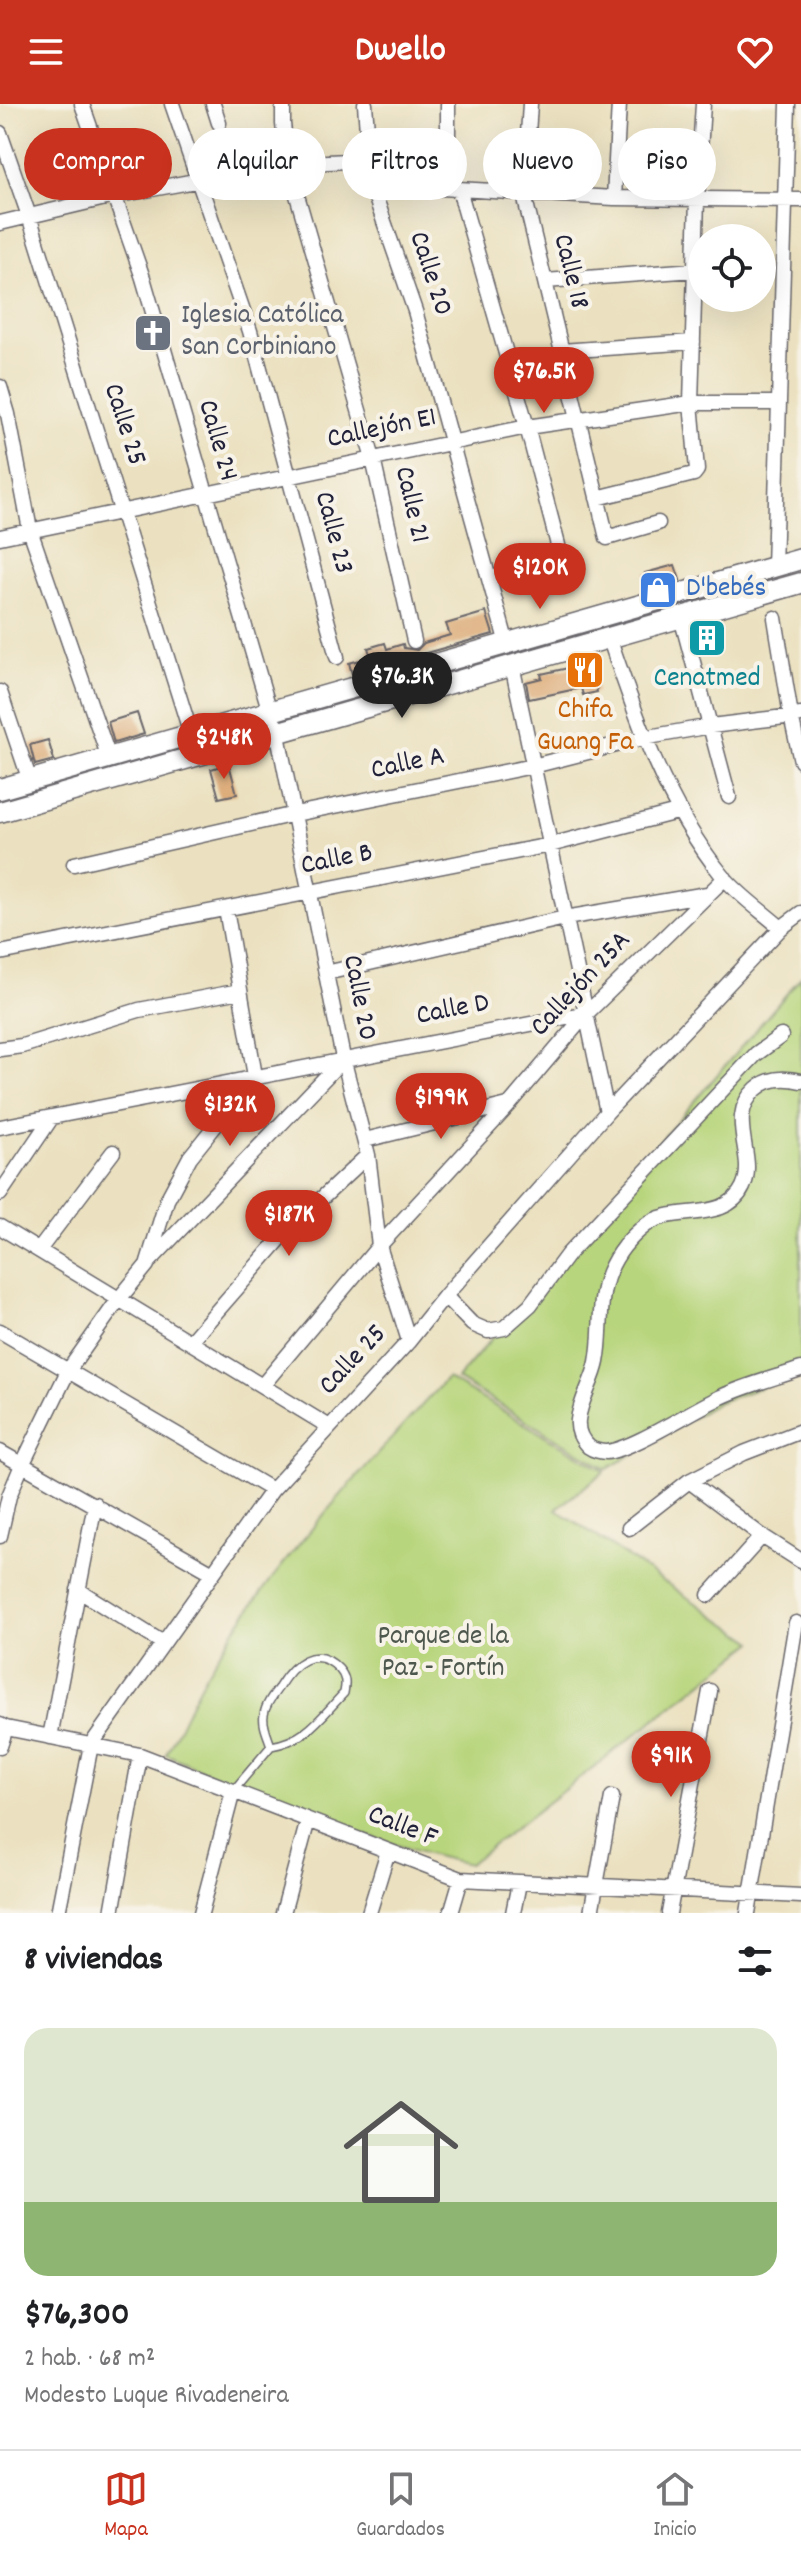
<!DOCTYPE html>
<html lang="es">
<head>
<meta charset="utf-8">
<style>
  body { margin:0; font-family:Dekko,sans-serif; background:#f6f6f6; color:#202124; height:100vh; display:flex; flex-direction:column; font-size:30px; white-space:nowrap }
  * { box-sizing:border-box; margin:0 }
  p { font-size:26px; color:#757577 }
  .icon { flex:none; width:44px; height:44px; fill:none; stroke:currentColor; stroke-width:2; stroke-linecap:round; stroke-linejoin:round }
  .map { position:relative; height:1809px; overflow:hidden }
  .side { display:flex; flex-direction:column; background:#fff; flex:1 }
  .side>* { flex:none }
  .hud { position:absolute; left:24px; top:24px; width:754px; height:72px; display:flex; gap:16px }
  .controls { position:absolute; left:688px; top:120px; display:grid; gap:16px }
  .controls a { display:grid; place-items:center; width:88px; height:88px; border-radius:50%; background:#fff; box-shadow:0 8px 32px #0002; font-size:40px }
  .price { position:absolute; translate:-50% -68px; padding:0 18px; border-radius:28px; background:#c8321e; color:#fff; font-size:26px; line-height:52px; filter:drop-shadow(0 2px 4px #0008) }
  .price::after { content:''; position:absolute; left:50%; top:48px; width:24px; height:18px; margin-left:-12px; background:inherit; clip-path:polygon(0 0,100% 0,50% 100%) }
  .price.active { background:#222; color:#fff }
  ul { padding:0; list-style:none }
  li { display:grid; align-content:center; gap:16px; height:424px; padding:0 24px }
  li+li { border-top:2px solid #e0e0e0 }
  li span { display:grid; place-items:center; height:248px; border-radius:24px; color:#555 }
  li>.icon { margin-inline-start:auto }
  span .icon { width:144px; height:144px; fill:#fffc; stroke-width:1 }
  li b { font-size:34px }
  h2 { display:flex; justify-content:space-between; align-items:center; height:96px; padding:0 24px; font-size:34px }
  .chip { padding:0 28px; border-radius:36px; background:#fff; box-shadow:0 8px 32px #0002; font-size:28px; line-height:72px }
  .chip.active { background:#c8321e; color:#fff }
  header { display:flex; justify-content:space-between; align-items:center; height:104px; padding:0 24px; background:#c8321e; color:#fff; font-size:36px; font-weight:700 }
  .tab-bar { display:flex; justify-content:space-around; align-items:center; height:112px; border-top:2px solid #e0e0e0; background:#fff; font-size:22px; color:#757577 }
  .tab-bar a { display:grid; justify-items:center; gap:4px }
  .tab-bar .active { color:#c8321e }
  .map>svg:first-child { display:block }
  .green { fill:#b7d57c; stroke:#6c7c5c; stroke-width:2 }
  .building { fill:#ddac79 }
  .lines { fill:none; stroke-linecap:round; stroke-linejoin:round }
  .lane-casing { stroke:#68656a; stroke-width:10 }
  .street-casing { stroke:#68656a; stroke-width:17 }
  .secondary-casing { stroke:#68656a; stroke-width:23 }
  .lane { stroke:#fff; stroke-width:7 }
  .street { stroke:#fff; stroke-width:14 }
  .secondary { stroke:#fff; stroke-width:20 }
  .labels { text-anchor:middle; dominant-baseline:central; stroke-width:8; stroke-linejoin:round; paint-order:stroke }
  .street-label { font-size:28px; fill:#22223b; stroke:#f7f3e8 }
  .worship-label { font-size:28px; fill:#5b616d; stroke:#f7f3e8; text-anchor:start }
  .shop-label { font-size:28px; fill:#366cbe; stroke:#f7f3e8; text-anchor:start }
  .culture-label { font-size:28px; fill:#0d838f; stroke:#f7f3e8 }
  .food-label { font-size:28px; fill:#c56008; stroke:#f7f3e8 }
  .park-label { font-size:28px; fill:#4f584e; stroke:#f7f3e8 }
</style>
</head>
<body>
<header><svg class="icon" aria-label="menu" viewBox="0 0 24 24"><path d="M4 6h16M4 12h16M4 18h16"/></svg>Dwello<svg class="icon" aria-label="heart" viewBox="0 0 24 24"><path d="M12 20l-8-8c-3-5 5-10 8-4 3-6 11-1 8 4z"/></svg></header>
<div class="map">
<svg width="801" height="1809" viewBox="0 0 801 1809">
  <rect width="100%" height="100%" fill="#f7f3e8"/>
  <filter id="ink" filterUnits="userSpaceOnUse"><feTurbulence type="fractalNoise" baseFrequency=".0125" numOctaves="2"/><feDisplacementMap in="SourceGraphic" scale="16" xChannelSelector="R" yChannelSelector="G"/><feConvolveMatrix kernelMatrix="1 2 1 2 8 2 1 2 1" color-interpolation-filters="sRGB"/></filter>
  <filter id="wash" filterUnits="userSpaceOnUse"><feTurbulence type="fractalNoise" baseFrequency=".006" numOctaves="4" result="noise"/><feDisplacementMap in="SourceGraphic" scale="32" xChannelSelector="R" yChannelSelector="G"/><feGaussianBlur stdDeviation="1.8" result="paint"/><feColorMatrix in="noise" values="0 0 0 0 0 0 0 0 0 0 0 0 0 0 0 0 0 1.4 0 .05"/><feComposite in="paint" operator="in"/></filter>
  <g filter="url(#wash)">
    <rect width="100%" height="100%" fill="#ebe1c0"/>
    <path class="green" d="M801 873V1269L719 1298 607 1365 457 1275Z
      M447 1274 605 1367 556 1405 754 1538 469 1760C368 1739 261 1692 166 1650 182 1620 195 1586 214 1557 280 1453 364 1364 447 1274Z"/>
    <g id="blocks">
      <path class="building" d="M675 461 680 476 650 485 645 469Z
        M486 508 493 530 352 570 349 559 371 553 368 544 385 539 387 545 403 540 404 544 417 546 424 539 450 531 446 520Z
        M591 559 597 588 583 591 581 584 529 595 526 578 542 574 541 570Z
        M137 609 144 630 114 639 108 618Z
        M48 636 54 656 35 661 30 641Z
        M229 660 237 690 219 694 211 665Z"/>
    </g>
  </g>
  <g filter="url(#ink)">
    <use href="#blocks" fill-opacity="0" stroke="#68656a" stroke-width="2"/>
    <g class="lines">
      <g class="lane-casing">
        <path id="lane" d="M233 1687 271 1642C307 1636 320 1614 344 1589 346 1579 346 1573 339 1565 315 1540 293 1560 279 1583 273 1591 265 1601 264 1611 262 1621 268 1632 271 1642"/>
      </g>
      <g class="street-casing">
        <path id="street" d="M82 0 143 174 267 598
          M172 0 250 227 337 553
          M213 0 219 19
          M283 0V20L288 60 373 355 414 537
          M365 0 371 80 415 207 507 540
          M448 0V83
          M530 0 524 91 607 434 658 419
          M0 29 29 112 191 630
          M371 80 614 94 801 96
          M459 85 527 323 558 441 556 452 489 475
          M614 94 619 0
          M0 119 114 92 288 60 368 56
          M545 177 695 166
          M561 247 693 238
          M0 283 8 310 30 426 109 654
          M597 394 694 370 697 366 691 299 697 95 703 0
          M0 433 527 323 691 299H779
          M774 463 788 0
          M681 513 729 693
          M775 514 791 612 801 657
          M609 533C637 616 666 702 722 771 738 791 762 807 781 824
          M512 561 607 1008
          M0 588 30 677
          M276 621 343 954 368 1051 379 1142 409 1237
          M74 760 295 710 533 662 643 634 711 622 801 611
          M0 849 550 741 681 707
          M326 869 565 814 707 790
          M0 945 22 942 139 906 240 887
          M801 977C785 973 768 974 756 985 724 1014 758 1052 743 1083 726 1120 674 1100 646 1121 629 1134 617 1149 609 1168 597 1197 603 1228 597 1258 593 1278 580 1296 578 1316 577 1326 581 1336 589 1343 593 1346 601 1348 606 1348 632 1346 694 1305 721 1293 746 1281 775 1274 801 1265
          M0 1023 587 909
          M365 1036 508 1001
          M0 1090 52 1013
          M0 1123 328 1322
          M39 1146 113 1048
          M150 1157 343 955
          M445 1192 472 1220 488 1227 504 1224 530 1201 568 1150 756 950 781 932
          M0 1227 272 1386
          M190 1238 286 1128 368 1051
          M262 1282 379 1142 509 1001 587 909 725 774
          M0 1348 213 1469
          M689 1377 762 1432 801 1457
          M629 1424 689 1377 744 1349 801 1327
          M0 1432 9 1392 22 1361 68 1267 119 1195 147 1161 167 1096 190 1053 255 972 226 805
          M78 1486 163 1539
          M709 1491 762 1432
          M0 1621 6 1624 140 1651 461 1775 801 1792
          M50 1633 95 1400
          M0 1642 6 1624
          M58 1809 91 1641 272 1386 409 1237 445 1192 607 1008 781 824 801 809
          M112 1809 140 1651
          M201 1809 233 1687
          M283 1809 308 1716
          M369 1809 388 1747
          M451 1809 461 1775
          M513 1809 519 1779
          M591 1809 612 1693
          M669 1809 710 1587
          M748 1809 796 1519"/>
      </g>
      <g class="secondary-casing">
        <path id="secondary" d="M0 685 801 455
          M0 708 801 479"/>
      </g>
      <use href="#lane" class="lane"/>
      <use href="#street" class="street"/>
      <use href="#secondary" class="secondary"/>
    </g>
  </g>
  <defs>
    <g id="church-square" transform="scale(2)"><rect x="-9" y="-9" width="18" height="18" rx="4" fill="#6b7280" stroke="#f7f3e8"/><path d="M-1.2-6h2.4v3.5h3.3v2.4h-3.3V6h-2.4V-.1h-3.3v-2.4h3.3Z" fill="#fff"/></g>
    <g id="shop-square" transform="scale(2)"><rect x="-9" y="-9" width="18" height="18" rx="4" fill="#3f7fe0" stroke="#f7f3e8"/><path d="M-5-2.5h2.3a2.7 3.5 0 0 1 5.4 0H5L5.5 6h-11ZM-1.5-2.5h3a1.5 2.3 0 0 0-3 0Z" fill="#fff"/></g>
    <g id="building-square" transform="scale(2)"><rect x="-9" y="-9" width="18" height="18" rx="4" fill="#0f9aa8" stroke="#f7f3e8"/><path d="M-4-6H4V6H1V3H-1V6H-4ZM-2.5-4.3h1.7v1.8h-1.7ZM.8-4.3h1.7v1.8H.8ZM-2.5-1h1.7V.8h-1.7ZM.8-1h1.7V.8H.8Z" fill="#fff"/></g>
    <g id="restaurant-square" transform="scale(2)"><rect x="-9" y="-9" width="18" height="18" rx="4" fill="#e8710a" stroke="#f7f3e8"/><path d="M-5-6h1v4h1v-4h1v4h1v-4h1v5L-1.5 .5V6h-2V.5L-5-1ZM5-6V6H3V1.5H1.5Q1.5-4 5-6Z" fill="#fff"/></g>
  </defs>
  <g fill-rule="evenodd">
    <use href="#church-square" x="153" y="229"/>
    <use href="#shop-square" x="658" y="486"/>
    <use href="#building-square" x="707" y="534"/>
    <use href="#restaurant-square" x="585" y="566"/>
  </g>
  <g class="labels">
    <g class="street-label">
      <text transform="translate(569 168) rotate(76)">Calle 18</text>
      <text transform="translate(429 170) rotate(72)">Calle 20</text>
      <text transform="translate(123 321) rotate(72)">Calle 25</text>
      <text transform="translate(382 326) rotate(-12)">Callejón E1</text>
      <text transform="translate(216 337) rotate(74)">Calle 24</text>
      <text transform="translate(410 401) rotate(77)">Calle 21</text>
      <text transform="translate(332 429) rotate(75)">Calle 23</text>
      <text transform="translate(408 661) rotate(-12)">Calle A</text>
      <text transform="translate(337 757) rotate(-11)">Calle B</text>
      <text transform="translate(582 881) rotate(-47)">Callejón 25A</text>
      <text transform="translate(358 894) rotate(79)">Calle 20</text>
      <text transform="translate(453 907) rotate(-11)">Calle D</text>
      <text transform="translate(354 1257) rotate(-47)">Calle 25</text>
      <text transform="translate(402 1724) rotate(21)">Calle F</text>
    </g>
    <g class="worship-label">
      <text x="181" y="213">Iglesia Católica<tspan x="181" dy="32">San Corbiniano</tspan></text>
    </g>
    <g class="shop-label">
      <text x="686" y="486">D'bebés</text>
    </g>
    <g class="culture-label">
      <text x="707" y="576">Cenatmed</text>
    </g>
    <g class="food-label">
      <text x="585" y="608">Chifa<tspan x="585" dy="32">Guang Fa</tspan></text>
    </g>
    <g class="park-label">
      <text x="443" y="1534">Parque de la<tspan x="443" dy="32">Paz - Fortín</tspan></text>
    </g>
  </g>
</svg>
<div class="controls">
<a><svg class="icon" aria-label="locate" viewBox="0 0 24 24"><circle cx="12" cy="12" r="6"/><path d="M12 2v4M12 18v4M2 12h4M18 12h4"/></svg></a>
</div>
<b class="price" style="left:544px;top:311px">$76.5K</b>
<b class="price" style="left:540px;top:507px">$120K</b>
<b class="price active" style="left:402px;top:616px">$76.3K</b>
<b class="price" style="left:224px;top:677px">$248K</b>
<b class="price" style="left:441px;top:1037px">$199K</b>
<b class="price" style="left:230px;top:1044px">$132K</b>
<b class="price" style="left:289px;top:1154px">$187K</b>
<b class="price" style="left:671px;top:1695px">$91K</b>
<div class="hud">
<a class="chip active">Comprar</a>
<a class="chip">Alquilar</a>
<a class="chip">Filtros</a>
<a class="chip">Nuevo</a>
<a class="chip">Piso</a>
</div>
</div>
<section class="side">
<h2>8 viviendas<svg class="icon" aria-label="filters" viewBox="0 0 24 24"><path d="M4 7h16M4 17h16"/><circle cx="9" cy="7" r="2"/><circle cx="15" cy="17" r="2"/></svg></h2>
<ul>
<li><span style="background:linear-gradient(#dfe7d0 70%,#8fb573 0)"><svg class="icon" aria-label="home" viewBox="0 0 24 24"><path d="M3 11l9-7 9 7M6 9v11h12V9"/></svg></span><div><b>$76,300</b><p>2 hab. · 68 m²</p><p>Modesto Luque Rivadeneira</p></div></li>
</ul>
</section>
<nav class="tab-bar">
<a class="active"><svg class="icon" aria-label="map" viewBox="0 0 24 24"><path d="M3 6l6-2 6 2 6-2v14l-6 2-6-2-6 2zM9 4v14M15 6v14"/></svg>Mapa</a>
<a><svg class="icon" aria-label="saved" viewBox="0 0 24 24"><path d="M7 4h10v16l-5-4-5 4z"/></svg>Guardados</a>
<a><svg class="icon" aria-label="home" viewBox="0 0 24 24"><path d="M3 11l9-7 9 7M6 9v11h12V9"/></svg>Inicio</a>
</nav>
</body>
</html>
